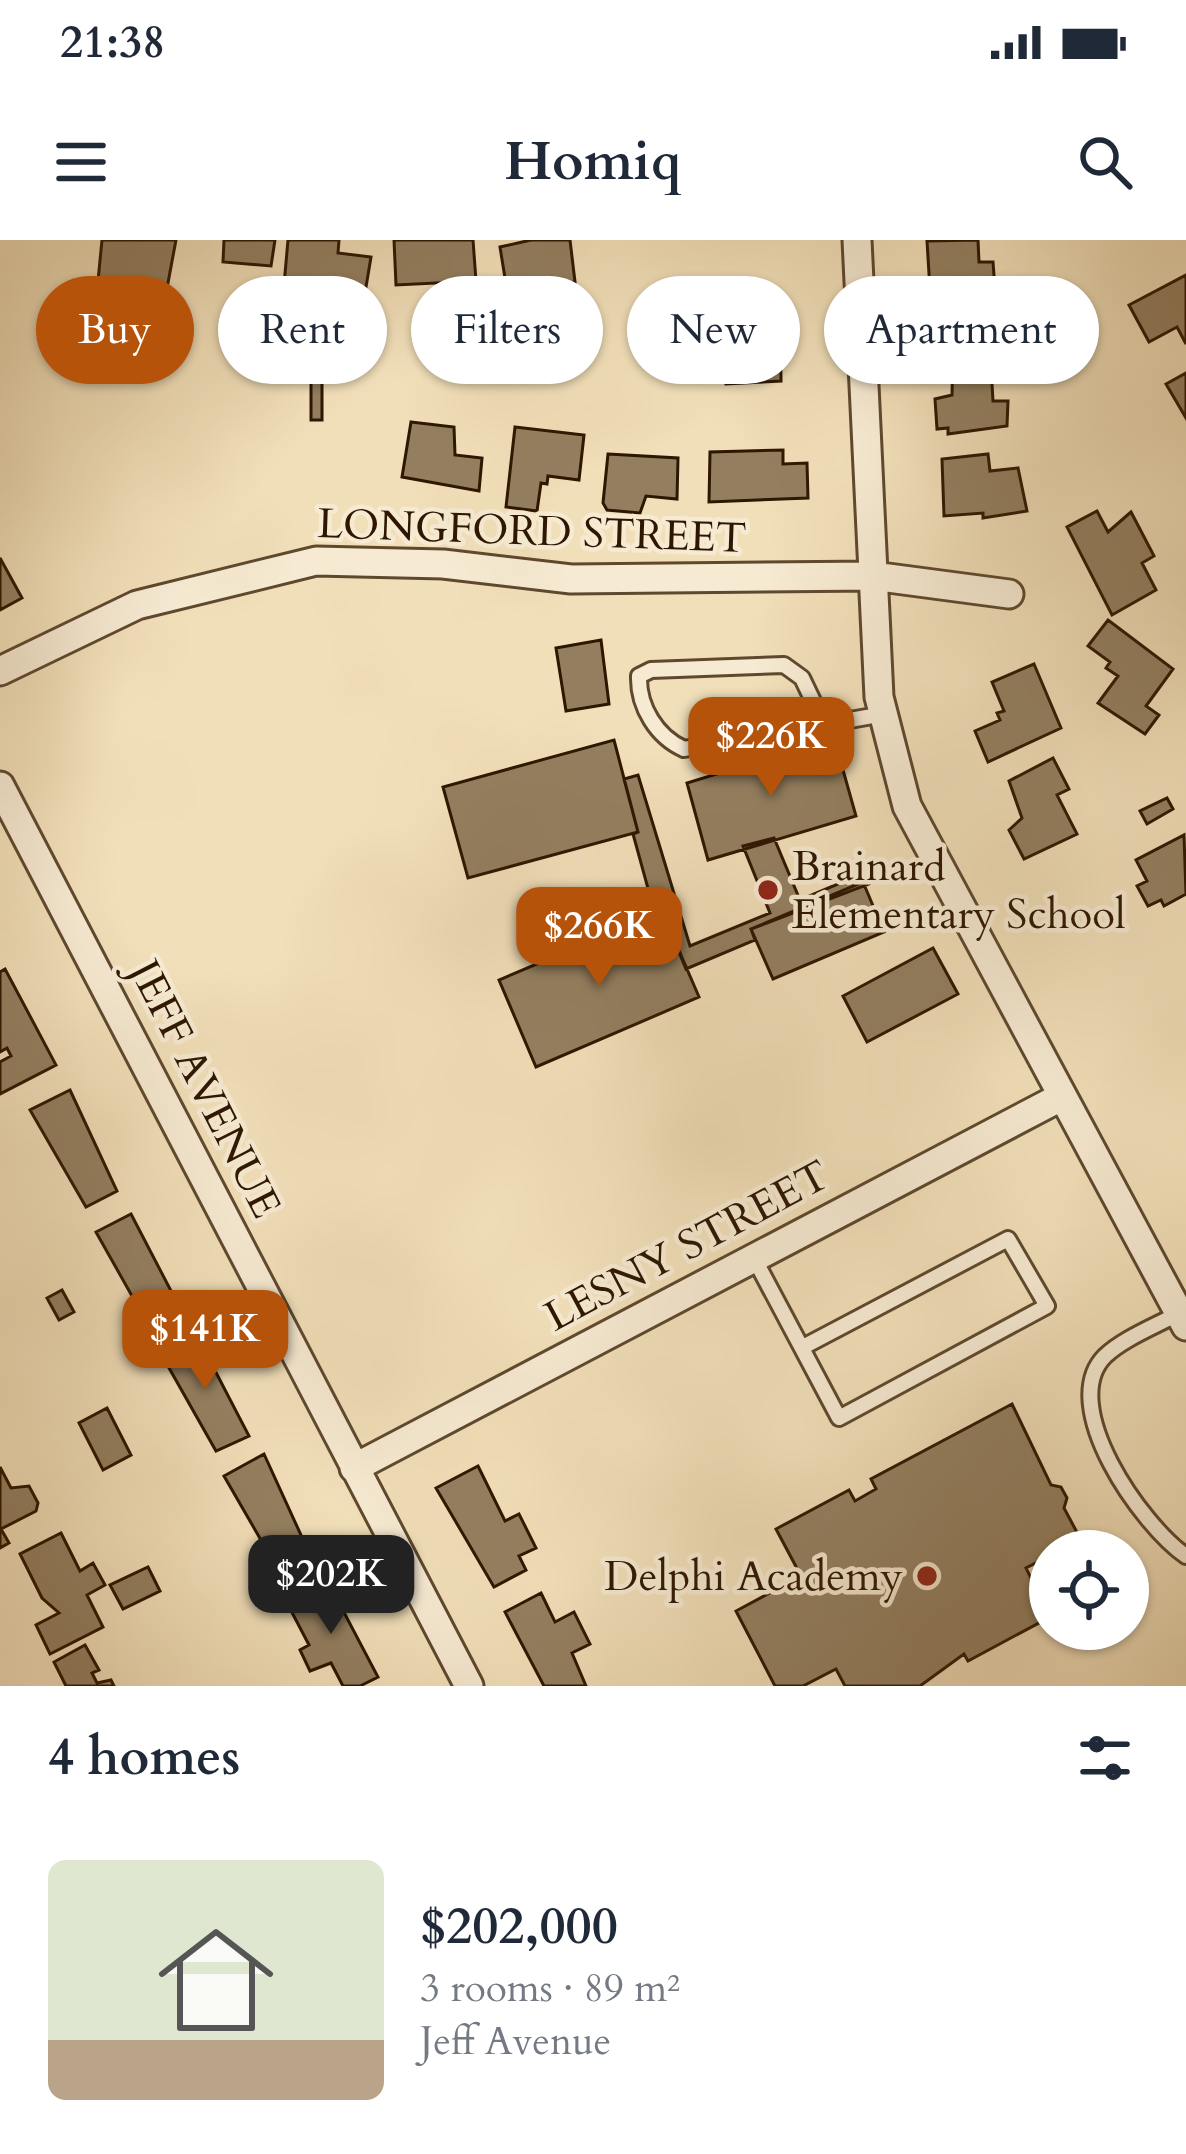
<!DOCTYPE html>
<html lang="en">
<head>
<meta charset="utf-8">
<style>
  body { margin:0; font-family:Cardo,serif; background:#f2f2f3; color:#1f2937; height:100vh; display:flex; flex-direction:column; font-size:45px; white-space:nowrap }
  * { box-sizing:border-box; margin:0 }
  p { font-size:39px; color:#747a83 }
  .icon { flex:none; width:66px; height:66px; fill:none; stroke:currentColor; stroke-width:2; stroke-linecap:round; stroke-linejoin:round }
  .map { position:relative; height:1446px; overflow:hidden }
  .panel { display:flex; flex-direction:column; background:#fff; flex:1 }
  .panel>* { flex:none }
  .hud { position:absolute; left:36px; top:36px; width:1116px; height:108px; display:flex; gap:24px }
  .buttons { position:absolute; left:1029px; top:1290px; display:grid; gap:24px }
  .buttons a { display:grid; place-items:center; width:120px; height:120px; border-radius:50%; background:#fff; box-shadow:0 3px 9px #0004; font-size:60px }
  .price { position:absolute; translate:-50% -102px; padding:0 27px; border-radius:24px; background:#b45309; color:#fff; font-size:39px; line-height:78px; filter:drop-shadow(0 3px 6px #0008) }
  .price::after { content:''; position:absolute; left:50%; top:72px; width:36px; height:27px; margin-left:-18px; background:inherit; clip-path:polygon(0 0,100% 0,50% 100%) }
  .price.selected { background:#222; color:#fff }
  ul { padding:0; list-style:none }
  li { display:flex; align-items:center; gap:36px; height:300px; padding:0 48px }
  li+li { border-top:3px solid #e0e1e3 }
  li span { display:grid; place-items:center; flex:none; width:336px; height:240px; border-radius:18px; color:#555 }
  li>.icon { margin-inline-start:auto }
  span .icon { width:144px; height:144px; fill:#fffc; stroke-width:1 }
  li b { font-size:51px }
  h2 { display:flex; justify-content:space-between; align-items:center; height:144px; padding:0 48px; font-size:51px }
  .chip { padding:0 42px; border-radius:54px; background:#fff; box-shadow:0 3px 9px #0004; font-size:42px; line-height:108px }
  .chip.selected { background:#b45309; color:#fff }
  .status { display:flex; justify-content:space-between; align-items:center; height:84px; padding:0 60px; background:#fff; direction:ltr }
  .status svg { height:33px; fill:currentColor }
  header { display:flex; justify-content:space-between; align-items:center; height:156px; padding:0 48px; background:#fff; font-size:54px; font-weight:700 }
  .map>svg:first-child { display:block }
  .building { fill:#937f60; stroke:#2e1600; stroke-width:3 }
  .lines { fill:none; stroke-linecap:round; stroke-linejoin:round }
  .lane-casing { stroke:#5f482e; stroke-width:20 }
  .street-casing { stroke:#5f482e; stroke-width:33 }
  .lane { stroke:#f6ead2; stroke-width:14 }
  .street { stroke:#f6ead2; stroke-width:27 }
  .poi-dot { fill:#8f2418; stroke:#f6ead2; stroke-width:4.5 }
  .labels { text-anchor:middle; dominant-baseline:central; stroke-width:9; stroke-linejoin:round; paint-order:stroke }
  .street-label { font-size:42px; fill:#2e1600; stroke:#f6ead2 }
  .poi-label { font-size:42px; fill:#2e1600; stroke:#f6ead2; text-anchor:start }
</style>
</head>
<body>
<div class="status"><b>21:38</b><svg viewBox="0 0 49 12"><path d="M0 12V9h3v3zM5 12V6h3v6zM10 12V3h3v9zM15 12V0h3v12zM26 1h20v11H26zM47 4h2v5h-2z"/></svg></div>
<header><svg class="icon" aria-label="menu" viewBox="0 0 24 24"><path d="M4 6h16M4 12h16M4 18h16"/></svg>Homiq<svg class="icon" aria-label="search" viewBox="0 0 24 24"><circle cx="10" cy="10" r="6"/><path d="M15 15l6 6"/></svg></header>
<div class="map">
<svg width="1186" height="1446" viewBox="0 0 1186 1446">
  <rect width="100%" height="100%" fill="#f1dfb9"/>
  <filter id="stains"><feTurbulence type="fractalNoise" baseFrequency=".00167" numOctaves="4"/><feColorMatrix values="0 0 0 0 .2 0 0 0 0 .09 0 0 0 0 .02 0 0 0 .5 -.17"/></filter>
  <radialGradient id="worn" r=".72"><stop offset=".6" stop-color="#630" stop-opacity="0"/><stop offset="1" stop-color="#630" stop-opacity=".3"/></radialGradient>
  <path class="building" d="M102 0H176L167 48 98 41Z
    M224 0H275L271 26 223 22Z
    M288 0H339L338 13 371 17 362 71 294 60 296 46 284 45Z
    M394 0H473L476 41 396 45Z
    M531 0H570L575 42 552 45 554 58 509 63 500 7Z
    M978 0 979 22H993L995 49 980 50 982 94 933 99 927 1Z
    M1186 35V104L1177 87 1149 102 1129 65Z
    M780 63 781 141 726 144 723 96 737 95 735 66Z
    M116 91a11 11 0 1 1 22 0a11 11 0 1 1-22 0Z
    M281 85 321 90 318 112 278 107Z
    M990 109 993 161H1008L1007 186 948 194V188L937 189 935 159 952 155 953 112Z
    M1186 133V178L1166 144Z
    M311 140H322V180H311Z
    M411 182 454 187 455 215 482 218 479 251 402 237Z
    M515 187 584 195 579 240 548 236 547 244 541 243 537 271 506 267Z
    M783 210V224L807 223 808 258 709 262 710 212Z
    M608 214 678 218 677 259 646 256 640 273 607 270 603 263Z
    M988 214 990 231 1018 228 1027 271 983 278V273L944 276 942 219Z
    M1097 271 1108 292 1131 272 1154 316 1142 323 1156 350 1112 375 1067 287Z
    M0 318 22 358 0 370Z
    M1108 380 1173 429 1146 466 1159 475 1145 494 1098 463 1118 436 1106 428 1110 422 1088 406Z
    M601 400 609 464 566 471 556 408Z
    M1034 424 1061 488 988 522 975 491 1000 480 997 473 1004 471 992 442Z
    M834 498 856 576 708 620 687 543Z
    M614 500 638 592 468 638 443 547Z
    M1053 518 1069 549 1057 555 1077 594 1024 619 1009 590 1022 578 1009 541Z
    M638 535 690 706 770 673 743 606 774 598 800 660 864 633 869 644 751 689 755 700 686 729 662 671 655 674 633 594 638 592 624 539Z
    M1167 558 1173 569 1147 584 1140 571Z
    M1184 595 1186 654 1164 666 1161 660 1148 666 1137 646 1147 641 1136 620Z
    M863 642 884 692 773 739 751 689Z
    M662 671 699 757 536 827 499 740Z
    M933 708 958 754 867 802 843 756Z
    M5 729 56 825 0 854V822L11 816 7 808 0 812V732Z
    M70 850 117 951 86 967 30 870Z
    M131 974 182 1072 150 1088 96 992Z
    M62 1050 74 1072 59 1080 47 1058Z
    M195 1092 249 1196 216 1211 160 1112Z
    M1012 1164 1051 1245 1061 1247 1067 1258 1064 1268 1080 1298 1072 1303 1076 1311H1050V1328L1044 1319 1026 1328 1050 1377 968 1421 964 1414 920 1446H845L836 1429 803 1446H775L736 1371 801 1336 776 1289 849 1250 855 1261 876 1249 871 1239Z
    M107 1168 131 1215 103 1230 79 1183Z
    M264 1214 311 1317 280 1333 224 1236Z
    M478 1226 505 1281 519 1274 536 1308 519 1316 526 1330 494 1347 436 1248Z
    M0 1227 11 1248 29 1246 38 1263 36 1271 1 1289 9 1303 0 1308Z
    M61 1293 80 1331 93 1323 105 1345 87 1355 103 1387 50 1414 36 1385 59 1373 42 1358 20 1314Z
    M148 1327 160 1351 123 1369 110 1345Z
    M328 1342 378 1437 360 1446H343L331 1423 310 1431 300 1410 309 1405 287 1363Z
    M541 1353 555 1382 574 1372 590 1404 572 1413 586 1446H544L505 1372Z
    M85 1405 99 1430 92 1433 97 1443 111 1440 114 1446H66L54 1422Z"/>
  <g class="lines">
    <g class="lane-casing">
      <path id="lane" d="M824 484 802 438 784 425 651 430 639 436C638 467 657 497 684 509L884 474
        M754 1018 839 1178 1047 1066 1008 999 803 1107
        M1179 1073C1156 1086 1124 1098 1105 1116 1056 1165 1142 1286 1186 1316"/>
    </g>
    <g class="street-casing">
      <path id="street" d="M857 0 879 457 907 566 1186 1086
        M0 431 137 365 316 321 443 324 571 339 873 336 1009 354
        M0 546 469 1446
        M354 1228 1059 858"/>
    </g>
    <use href="#lane" class="lane"/>
    <use href="#street" class="street"/>
  </g>
  <g class="poi-dot">
    <circle cx="768" cy="650" r="12"/>
    <circle cx="927" cy="1336" r="12"/>
  </g>
  <g class="labels">
    <g class="street-label">
      <text transform="translate(532 291) rotate(2)">LONGFORD STREET</text>
      <text transform="translate(205 849) rotate(63)">JEFF AVENUE</text>
      <text transform="translate(687 1006) rotate(-28)">LESNY STREET</text>
    </g>
    <g class="poi-label">
      <text x="792" y="626">Brainard<tspan x="792" dy="48">Elementary School</tspan></text>
      <text x="903" y="1336" text-anchor="end">Delphi Academy</text>
    </g>
  </g>
  <rect width="100%" height="100%" filter="url(#stains)"/>
  <rect width="100%" height="100%" fill="url(#worn)"/>
</svg>
<div class="buttons">
<a><svg class="icon" aria-label="locate" viewBox="0 0 24 24"><circle cx="12" cy="12" r="6"/><path d="M12 2v4M12 18v4M2 12h4M18 12h4"/></svg></a>
</div>
<b class="price" style="left:771px;top:559px">$226K</b>
<b class="price" style="left:599px;top:749px">$266K</b>
<b class="price" style="left:205px;top:1152px">$141K</b>
<b class="price selected" style="left:331px;top:1397px">$202K</b>
<div class="hud">
<a class="chip selected">Buy</a>
<a class="chip">Rent</a>
<a class="chip">Filters</a>
<a class="chip">New</a>
<a class="chip">Apartment</a>
</div>
</div>
<section class="panel">
<h2>4 homes<svg class="icon" aria-label="filters" viewBox="0 0 24 24"><path d="M4 7h16M4 17h16"/><circle cx="9" cy="7" r="2"/><circle cx="15" cy="17" r="2"/></svg></h2>
<ul>
<li><span style="background:linear-gradient(#dfe7d0 75%,#b9a48a 0)"><svg class="icon" aria-label="home" viewBox="0 0 24 24"><path d="M3 11l9-7 9 7M6 9v11h12V9"/></svg></span><div><b>$202,000</b><p>3 rooms · 89 m²</p><p>Jeff Avenue</p></div></li>
</ul>
</section>
</body>
</html>
